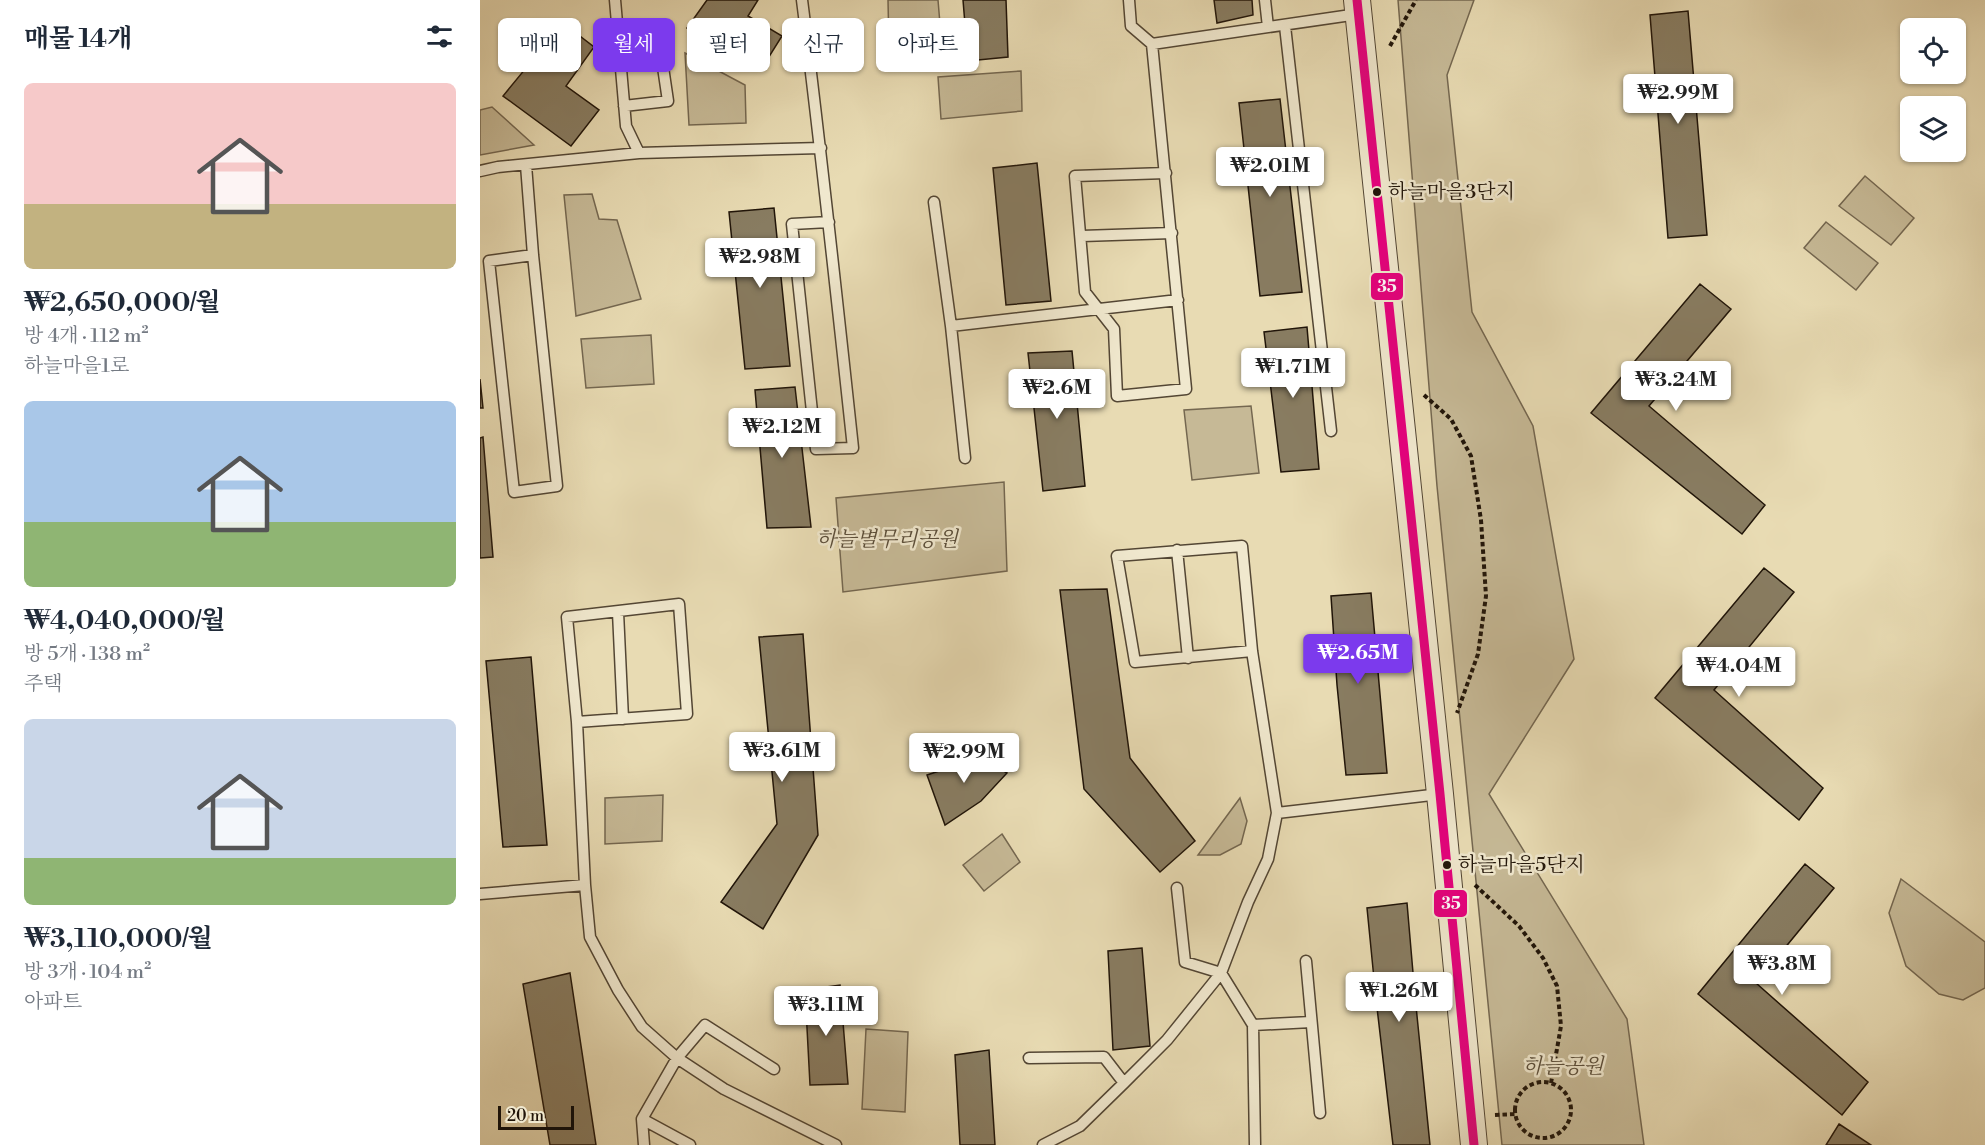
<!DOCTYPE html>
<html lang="ko">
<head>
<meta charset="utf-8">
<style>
  body { margin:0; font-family:"Libre Bodoni","Noto Serif KR",serif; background:#f6f6f7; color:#1f2937; height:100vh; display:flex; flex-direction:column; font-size:22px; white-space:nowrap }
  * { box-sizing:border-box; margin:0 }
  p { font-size:20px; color:#747a83 }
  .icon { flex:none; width:33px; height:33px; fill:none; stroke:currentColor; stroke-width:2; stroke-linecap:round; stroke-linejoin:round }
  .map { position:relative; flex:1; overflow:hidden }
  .drawer { display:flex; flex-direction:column; background:#fff; width:480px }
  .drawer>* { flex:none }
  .banner { position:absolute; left:18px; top:18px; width:570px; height:54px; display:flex; gap:12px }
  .fabs { position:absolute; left:1420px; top:18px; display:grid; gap:12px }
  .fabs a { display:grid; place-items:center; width:66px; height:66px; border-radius:9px; background:#fff; box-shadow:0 2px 4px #0004; font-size:30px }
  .scale { position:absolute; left:18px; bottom:15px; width:76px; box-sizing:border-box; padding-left:6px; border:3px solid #211509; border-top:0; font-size:16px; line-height:21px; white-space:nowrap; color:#211509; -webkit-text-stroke:4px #f0e8ce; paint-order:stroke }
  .price { position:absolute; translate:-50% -51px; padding:0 14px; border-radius:6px; background:#fff; color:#222; font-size:20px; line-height:39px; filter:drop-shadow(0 2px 3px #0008) }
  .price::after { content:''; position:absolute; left:50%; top:36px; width:18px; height:14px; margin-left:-9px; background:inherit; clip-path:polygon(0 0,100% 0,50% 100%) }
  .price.selected { background:#7c3aed; color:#fff }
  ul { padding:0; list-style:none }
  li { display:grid; align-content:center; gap:12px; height:318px; padding:0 24px }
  li span { display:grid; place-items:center; height:186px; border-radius:9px; color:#555 }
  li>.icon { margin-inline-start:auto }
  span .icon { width:108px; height:108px; fill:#fffc; stroke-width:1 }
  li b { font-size:26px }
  h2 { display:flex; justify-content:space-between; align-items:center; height:72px; padding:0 24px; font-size:26px }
  .tag { padding:0 21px; border-radius:9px; background:#fff; box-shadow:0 2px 4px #0004; font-size:21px; line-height:54px }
  .tag.selected { background:#7c3aed; color:#fff }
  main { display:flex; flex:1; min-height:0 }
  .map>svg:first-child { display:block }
  .green { fill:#c6b996; stroke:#746750; stroke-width:1.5 }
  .building { fill:#887c61; stroke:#211509; stroke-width:1.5 }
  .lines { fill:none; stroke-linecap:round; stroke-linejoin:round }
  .service-casing { stroke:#534634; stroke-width:13 }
  .tertiary-casing { stroke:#534634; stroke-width:28 }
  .path { stroke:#211509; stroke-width:4; stroke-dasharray:4.5 3; stroke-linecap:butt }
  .service { stroke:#f0e8ce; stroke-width:10 }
  .tertiary { stroke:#f0e8ce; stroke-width:26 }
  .bus-1-casing { stroke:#f0e8ce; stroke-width:14 }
  .bus-1 { stroke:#e5007d; stroke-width:9 }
  .bus-dot { fill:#211509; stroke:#f0e8ce; stroke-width:2 }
  .labels { text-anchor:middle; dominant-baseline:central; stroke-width:5; stroke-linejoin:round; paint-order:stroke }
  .bus-label { font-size:20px; fill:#211509; stroke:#f0e8ce; text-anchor:start }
  .park-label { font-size:21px; font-style:italic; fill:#5b4e3a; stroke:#f0e8ce }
  .line-badge { stroke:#f0e8ce; stroke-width:2 }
  .badge-label { font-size:16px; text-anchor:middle; font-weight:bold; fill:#fff }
</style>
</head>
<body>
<main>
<section class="drawer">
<h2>매물 14개<svg class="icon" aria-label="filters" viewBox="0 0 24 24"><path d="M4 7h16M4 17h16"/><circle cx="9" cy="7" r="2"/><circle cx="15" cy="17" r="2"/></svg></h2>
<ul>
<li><span style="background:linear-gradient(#f6c9c9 65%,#c2b280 0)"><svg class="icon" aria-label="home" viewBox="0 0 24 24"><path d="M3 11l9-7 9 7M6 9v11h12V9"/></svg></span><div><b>₩2,650,000/월</b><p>방 4개 · 112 m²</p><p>하늘마을1로</p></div></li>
<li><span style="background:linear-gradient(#a9c7e8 65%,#8fb573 0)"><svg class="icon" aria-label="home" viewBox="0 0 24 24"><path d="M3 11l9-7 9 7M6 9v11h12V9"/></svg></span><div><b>₩4,040,000/월</b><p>방 5개 · 138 m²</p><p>주택</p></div></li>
<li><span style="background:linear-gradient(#c9d6e8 75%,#8fb573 0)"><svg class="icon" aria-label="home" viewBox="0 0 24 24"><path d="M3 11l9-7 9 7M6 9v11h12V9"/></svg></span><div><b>₩3,110,000/월</b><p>방 3개 · 104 m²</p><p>아파트</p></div></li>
</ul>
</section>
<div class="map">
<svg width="1505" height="1145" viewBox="0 0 1505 1145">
  <rect width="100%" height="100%" fill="#e8dbb3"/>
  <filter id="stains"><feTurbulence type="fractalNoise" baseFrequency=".00333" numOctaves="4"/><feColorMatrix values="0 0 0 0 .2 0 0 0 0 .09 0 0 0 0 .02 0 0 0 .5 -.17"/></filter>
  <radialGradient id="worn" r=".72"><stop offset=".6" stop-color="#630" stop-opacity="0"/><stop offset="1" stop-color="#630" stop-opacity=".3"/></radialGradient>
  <path class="green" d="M408 0H458L462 48 409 49Z
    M918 0H994L967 75 992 312 1053 426 1094 659 1009 794 1147 1019 1164 1145H1022L957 486Z
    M205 53 265 85 266 123 209 125Z
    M541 71 542 111 461 119 458 77Z
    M12 107 54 145 0 155V110Z
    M1385 176 1434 218 1411 245 1359 206Z
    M112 194 119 219 137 220 161 299 96 316 84 195Z
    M1346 222 1398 263 1376 290 1324 248Z
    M171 335 174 384 106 388 101 339Z
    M771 406 779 473 712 480 704 410Z
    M524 482 527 571 363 592 356 498Z
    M183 795 182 841 125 844V798Z
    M760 798 767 821 761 844 740 855H718Z
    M522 834 540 862 504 891 483 865Z
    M1421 879 1505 942V988L1483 1000 1459 994 1426 966 1409 913Z
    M386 1029 428 1032 425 1112 382 1109Z"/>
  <path class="building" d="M227 0H278L268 16 302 36 280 71 207 28Z
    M483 0H526L528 57 488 61Z
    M734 0H772L773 15 737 23Z
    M1208 11 1227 235 1188 238 1170 15Z
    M83 23 114 47 86 86 119 110 91 146 23 96Z
    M800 99 822 292 780 296 759 103Z
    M557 163 571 301 526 305 513 168Z
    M294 208 310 366 265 369 249 212Z
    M1220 284 1251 309 1169 406 1285 505 1262 534 1111 413Z
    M827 327 839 469 801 472 784 332Z
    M592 351 605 486 563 491 548 353Z
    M0 379 3 408H0Z
    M315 387 331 527 287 528 275 390Z
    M3 437 13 557 0 558V438Z
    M1284 568 1314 592 1234 690 1343 788 1319 820 1175 698Z
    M627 589 650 758 715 841 680 872 604 789 580 590Z
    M891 593 907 773 866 775 857 685 851 596Z
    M323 634 338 835 283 929 241 902 297 824 279 637Z
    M51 657 67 845 23 847 6 661Z
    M485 747 527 773 501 801 465 825 447 775 465 769Z
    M1325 864 1354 888 1276 983 1388 1082 1362 1115 1218 994Z
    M927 903 935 996 950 1145H913L896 999 887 908Z
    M662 948 670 1046 633 1050 628 951Z
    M90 973 116 1145H70L43 984Z
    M360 985 368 1084 330 1085 325 990Z
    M509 1050 515 1145H480L475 1055Z
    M1359 1124 1391 1145H1346Z"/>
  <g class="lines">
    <g class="service-casing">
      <path id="service" d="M135 0 146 126 159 153
        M322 0C341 149 357 299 373 448L336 449 312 224 349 222
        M649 0 651 26 672 44 706 389 637 396 634 329 605 292 595 176 686 173
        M785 0 788 27
        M805 26 851 431
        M138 44 179 40 188 101 144 106
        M672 44 878 14
        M46 165 53 255 77 486 34 492 9 261 53 255
        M0 171 18 167 159 153 341 148
        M454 202 471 326 485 458
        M602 236 692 233
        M471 326 698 300
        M697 550 708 658
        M138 612 143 719
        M97 722 207 714 199 604 87 617 97 722 105 885 110 937 138 990 162 1027 197 1058 244 1089 356 1145
        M797 813 960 794
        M697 888 705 962 741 973 773 1025 775 1145
        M0 894 105 885
        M826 961 840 1113
        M773 1025 831 1022
        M549 1058 624 1057 644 1083
        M162 1119 210 1145
        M164 1145 162 1119 197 1058 225 1025 294 1069
        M563 1145 600 1126 644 1083 687 1040 741 973 768 902 788 859 797 813 772 651 762 546 637 556 655 662 772 651"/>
    </g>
    <g class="tertiary-casing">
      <path id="tertiary" d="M877 0 960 794 994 1145"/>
    </g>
    <path class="path" d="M910 46 936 0
      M944 395 971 419 991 456 1001 520 1006 596 998 654 977 713
      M995 885 1039 926 1063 958 1077 986 1081 1026 1071 1083
      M1035 1110a28 28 0 1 1 56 0a28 28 0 1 1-56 0Z
      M1015 1115 1035 1114"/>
    <use href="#service" class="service"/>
    <use href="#tertiary" class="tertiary"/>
    <g class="bus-1-casing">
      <path id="bus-1" d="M877 0 960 794 994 1145"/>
    </g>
    <use href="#bus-1" class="bus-1"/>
  </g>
  <g class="bus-dot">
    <circle cx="897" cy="192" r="5"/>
    <circle cx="967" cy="865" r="5"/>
  </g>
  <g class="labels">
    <g class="bus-label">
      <text x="908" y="192">하늘마을3단지</text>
      <text x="978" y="865">하늘마을5단지</text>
    </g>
    <g class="park-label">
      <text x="407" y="540">하늘별무리공원</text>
      <text x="1083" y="1067">하늘공원</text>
    </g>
  </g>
  <g class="line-badge">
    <rect x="890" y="272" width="34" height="29" rx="6" fill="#e5007d"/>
    <rect x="953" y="889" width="35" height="29" rx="6" fill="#e5007d"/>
  </g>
  <g class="badge-label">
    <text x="907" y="292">35</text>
    <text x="971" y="909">35</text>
  </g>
  <rect width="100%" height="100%" filter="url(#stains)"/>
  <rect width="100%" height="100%" fill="url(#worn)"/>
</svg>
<div class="fabs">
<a><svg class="icon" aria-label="locate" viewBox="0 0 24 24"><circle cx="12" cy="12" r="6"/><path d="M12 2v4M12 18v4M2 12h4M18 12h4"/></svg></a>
<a><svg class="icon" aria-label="layers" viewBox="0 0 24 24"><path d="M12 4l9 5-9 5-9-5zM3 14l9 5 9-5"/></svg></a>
</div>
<div class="scale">20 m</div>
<b class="price" style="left:1198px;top:125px">₩2.99M</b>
<b class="price" style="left:790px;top:198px">₩2.01M</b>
<b class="price" style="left:280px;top:289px">₩2.98M</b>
<b class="price" style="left:813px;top:399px">₩1.71M</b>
<b class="price" style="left:1196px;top:412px">₩3.24M</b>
<b class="price" style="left:577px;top:420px">₩2.6M</b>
<b class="price" style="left:302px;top:459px">₩2.12M</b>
<b class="price selected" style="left:878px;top:685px">₩2.65M</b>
<b class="price" style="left:1259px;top:698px">₩4.04M</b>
<b class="price" style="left:302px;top:783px">₩3.61M</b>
<b class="price" style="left:484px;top:784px">₩2.99M</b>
<b class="price" style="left:1302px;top:996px">₩3.8M</b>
<b class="price" style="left:919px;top:1023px">₩1.26M</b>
<b class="price" style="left:346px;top:1037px">₩3.11M</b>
<div class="banner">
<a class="tag">매매</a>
<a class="tag selected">월세</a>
<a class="tag">필터</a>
<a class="tag">신규</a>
<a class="tag">아파트</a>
</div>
</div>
</main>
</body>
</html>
